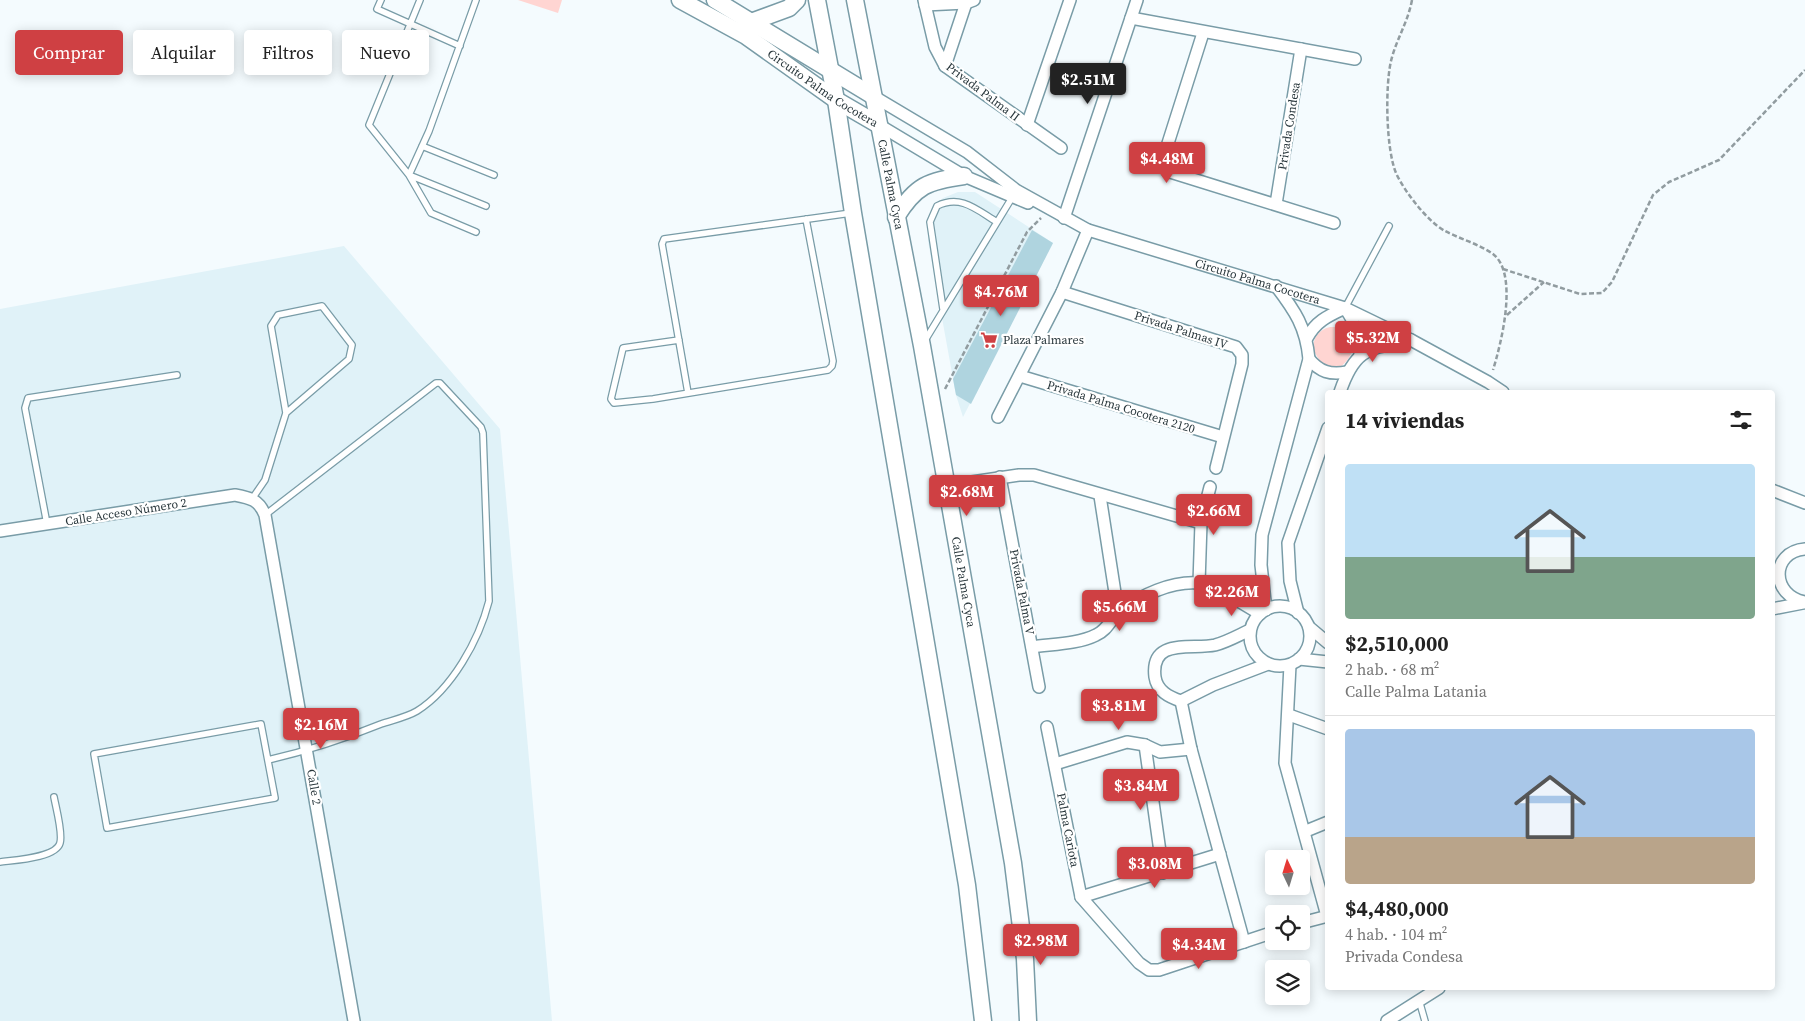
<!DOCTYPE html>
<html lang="es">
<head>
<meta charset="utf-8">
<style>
  body { margin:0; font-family:"Source Serif 4",serif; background:#f6f6f6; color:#222; height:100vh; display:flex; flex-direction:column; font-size:19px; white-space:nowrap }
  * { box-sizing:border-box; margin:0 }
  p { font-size:16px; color:#767676 }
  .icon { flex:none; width:28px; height:28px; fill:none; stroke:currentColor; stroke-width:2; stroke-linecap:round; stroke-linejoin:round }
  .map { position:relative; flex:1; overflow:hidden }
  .details { position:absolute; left:1325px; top:390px; width:450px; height:600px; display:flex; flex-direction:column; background:#fff; border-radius:5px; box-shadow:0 2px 12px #0003 }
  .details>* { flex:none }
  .hud { position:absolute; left:15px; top:30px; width:475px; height:45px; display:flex; gap:10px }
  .needle { width:32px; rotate:356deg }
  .fabs { position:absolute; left:1265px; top:850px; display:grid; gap:10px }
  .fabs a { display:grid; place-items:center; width:45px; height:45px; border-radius:5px; background:#fff; box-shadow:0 2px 12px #0003; font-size:25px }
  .price { position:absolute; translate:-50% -42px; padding:0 11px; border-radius:5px; background:#cf4043; color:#fff; font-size:16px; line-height:32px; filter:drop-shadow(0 1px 2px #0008) }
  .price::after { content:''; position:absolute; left:50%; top:30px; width:15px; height:11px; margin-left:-8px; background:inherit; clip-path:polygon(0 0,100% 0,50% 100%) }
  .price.active { background:#222; color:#fff }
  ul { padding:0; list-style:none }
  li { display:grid; align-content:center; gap:10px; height:265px; padding:0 20px }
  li+li { border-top:1px solid #e0e0e0 }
  li span { display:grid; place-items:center; height:155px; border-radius:5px; color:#555 }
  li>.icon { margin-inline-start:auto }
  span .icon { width:90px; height:90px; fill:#fffc; stroke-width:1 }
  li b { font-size:21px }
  h2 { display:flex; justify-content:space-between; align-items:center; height:60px; padding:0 20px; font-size:21px }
  .chip { padding:0 18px; border-radius:5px; background:#fff; box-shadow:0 2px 12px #0003; font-size:18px; line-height:45px }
  .chip.active { background:#cf4043; color:#fff }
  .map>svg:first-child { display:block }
  .built { fill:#e0f2f8 }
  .green { fill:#ffd5d2 }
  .building { fill:#afd4df }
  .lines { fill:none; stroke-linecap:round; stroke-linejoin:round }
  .lane-casing { stroke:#799ca7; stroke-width:8 }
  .street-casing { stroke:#799ca7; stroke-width:14 }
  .secondary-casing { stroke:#799ca7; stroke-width:19 }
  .path { stroke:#919ca0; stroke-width:2.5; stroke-dasharray:5 2.5; stroke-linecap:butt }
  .lane { stroke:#fff; stroke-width:5.5 }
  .street { stroke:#fff; stroke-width:11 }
  .secondary { stroke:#fff; stroke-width:16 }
  .labels { text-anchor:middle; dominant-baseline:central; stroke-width:4.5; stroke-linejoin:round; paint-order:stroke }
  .street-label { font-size:12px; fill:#28363b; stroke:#fff }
  .poi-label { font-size:12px; fill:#28363b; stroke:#fff; text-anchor:start }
</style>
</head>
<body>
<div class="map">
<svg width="1805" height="1021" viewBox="0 0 1805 1021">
  <rect width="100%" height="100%" fill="#f4fbfe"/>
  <path class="built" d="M958 192H975L1053 243 963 417 956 395 928 241V222L933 207 943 198Z
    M344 246 500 429 552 1021H0V309Z"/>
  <path class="green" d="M518 0H562L558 13Z
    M1330 327H1337L1349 334C1357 349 1350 361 1336 370L1323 366 1313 350C1313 338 1318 330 1330 327Z"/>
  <path class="building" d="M1032 230 1053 243 971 404 956 395 953 379Z"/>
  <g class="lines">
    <g class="lane-casing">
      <path id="lane" d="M381 0 377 9 460 46
        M420 0 369 125 409 175 429 131 476 0
        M422 146 494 175
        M476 232 431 213 409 175 486 206
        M1345 308 1389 226
        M943 309 930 222 937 206C961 194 977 210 997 222
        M679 340 623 348 611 399 614 403 653 399 828 370 832 366 833 361 806 219
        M924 342 1013 196
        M688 393 662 244 664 239 851 213
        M252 499 265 480 286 413 271 326 278 315 322 306 352 345 349 359 286 413
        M265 515 436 383H440L481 427 483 433 489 601C479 640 452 689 417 711 407 717 393 720 381 724 344 739 307 751 268 760
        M47 524 25 408 28 398 177 375
        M261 724 275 798 107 828 94 754Z
        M0 862C14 860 56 858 60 843 63 833 56 808 54 797
        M1419 1000 1425 1021"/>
    </g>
    <g class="street-casing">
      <g id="street">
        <path d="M924 0 935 47 945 66 1061 148"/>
        <path d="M925 5 966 3 974 0"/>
        <path d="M1131 18 1355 59"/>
        <path d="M1203 33 1163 159 1167 171 1334 223"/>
        <path d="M945 66 966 3"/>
        <path id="s1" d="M873 96 967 152 1016 190 1088 230 1345 308 1411 340 1488 382 1503 392"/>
        <path d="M879 125 964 176 1028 203"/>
        <path d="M1027 125 1070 0"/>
        <path d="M1276 204 1301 49"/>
        <path d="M1064 218 1137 0"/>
        <path d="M1062 292 1236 347 1242 355V364L1216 468"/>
        <path d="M1307 338C1316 321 1328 316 1345 308 1356 325 1361 334 1360 354"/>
        <path d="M1309 359C1320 372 1330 375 1347 372"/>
        <path d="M1020 376 1223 437"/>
        <path d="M1340 392C1355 348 1368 349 1411 340"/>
        <path d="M998 417 1062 292 1088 230"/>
        <path d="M1000 477 1039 687"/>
        <path d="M965 483 1019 475H1034L1201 523"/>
        <path d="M1772 490 1805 503"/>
        <path d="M1100 496 1118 612"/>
        <path d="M0 531 235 495C251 498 259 500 265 515L354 1021"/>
        <path d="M1805 549C1770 552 1771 596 1805 602"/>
        <path d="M1199 583 1201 523 1210 487"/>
        <circle cx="1280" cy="636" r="30"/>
        <path d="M1772 609 1803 603"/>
        <path d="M1266 610 1261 565 1262 535 1309 359C1306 327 1295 311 1276 286"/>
        <path d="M1298 613 1290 581 1288 543 1328 428"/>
        <path d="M1309 627 1328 643"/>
        <path d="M1250 630C1239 635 1227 642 1215 645 1192 650 1150 637 1155 677 1157 691 1169 697 1181 701L1213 685 1268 664"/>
        <path d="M1032 647C1053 644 1078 644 1096 635 1108 630 1111 618 1120 611 1141 595 1172 581 1198 583 1215 585 1245 605 1260 614"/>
        <path d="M1299 659 1328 662"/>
        <path d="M1290 665 1285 763 1327 916"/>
        <path d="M1181 701 1191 749 1244 942"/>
        <path d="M1289 715 1328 729"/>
        <path d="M1047 727 1081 897 1139 963 1149 970H1159L1274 932"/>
        <path d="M1145 745 1163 873"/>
        <path d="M1055 764 1127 742 1145 745 1160 752 1191 749"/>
        <path d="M1306 831 1328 822"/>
        <path d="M1081 897 1220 854"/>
        <path d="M1301 923 1328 916"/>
        <path d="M1387 1021 1439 988"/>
      </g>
    </g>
    <g class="secondary-casing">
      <g id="secondary">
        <path id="s2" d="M680 0 746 36 836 100 879 125"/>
        <path d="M715 0 873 96"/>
        <path d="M817 0 836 100 853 213 967 885 983 1021"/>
        <path id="s3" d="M855 0 922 346 1013 863 1025 959 1028 1021"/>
        <path d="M751 22 789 8 797 0"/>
        <path d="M896 217C916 185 928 181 964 176"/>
      </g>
    </g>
    <path class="path" d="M1412 0C1408 22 1396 40 1391 61 1385 87 1386 149 1396 173 1404 191 1428 222 1445 231 1460 239 1479 244 1493 254 1519 274 1501 344 1493 370
      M1503 269 1580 294 1602 293 1612 282 1653 195 1669 182 1719 160 1805 70
      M1507 315 1544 282
      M945 389 1027 232 1041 218"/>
    <use href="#lane" class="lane"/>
    <use href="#street" class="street"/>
    <use href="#secondary" class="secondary"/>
  </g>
  <defs>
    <g id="supermarket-bare" transform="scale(1.35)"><path d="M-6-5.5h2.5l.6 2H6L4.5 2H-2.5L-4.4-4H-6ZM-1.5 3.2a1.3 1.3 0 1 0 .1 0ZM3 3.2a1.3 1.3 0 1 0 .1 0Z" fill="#cf4043" stroke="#fff" stroke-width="2.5" paint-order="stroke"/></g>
  </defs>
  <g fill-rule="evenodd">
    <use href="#supermarket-bare" x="989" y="340"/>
  </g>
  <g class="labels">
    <g class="street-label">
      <text stroke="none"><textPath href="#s2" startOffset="168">Circuito Palma Cocotera</textPath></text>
      <text transform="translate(983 92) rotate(37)">Privada Palma II</text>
      <text transform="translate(1289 126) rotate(-81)">Privada Condesa</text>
      <text stroke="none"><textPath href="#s3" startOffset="188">Calle Palma Cyca</textPath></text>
      <text stroke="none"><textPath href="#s1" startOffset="431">Circuito Palma Cocotera</textPath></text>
      <text transform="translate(1181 330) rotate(18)">Privada Palmas IV</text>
      <text transform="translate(1121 407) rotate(17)">Privada Palma Cocotera 2120</text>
      <text transform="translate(126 512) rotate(-9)">Calle Acceso Número 2</text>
      <text stroke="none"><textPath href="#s3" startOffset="592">Calle Palma Cyca</textPath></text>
      <text transform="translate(1022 592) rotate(79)">Privada Palma V</text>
      <text transform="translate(314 787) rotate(80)">Calle 2</text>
      <text transform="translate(1068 830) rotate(79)">Palma Cariota</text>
    </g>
    <g class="poi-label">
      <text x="1003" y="340">Plaza Palmares</text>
    </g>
  </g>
</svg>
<div class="fabs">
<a><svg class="needle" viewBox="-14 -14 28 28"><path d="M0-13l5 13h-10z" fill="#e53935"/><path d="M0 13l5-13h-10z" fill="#767676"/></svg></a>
<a><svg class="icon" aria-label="locate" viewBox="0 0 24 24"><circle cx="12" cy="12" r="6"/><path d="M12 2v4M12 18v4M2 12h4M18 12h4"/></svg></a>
<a><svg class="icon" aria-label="layers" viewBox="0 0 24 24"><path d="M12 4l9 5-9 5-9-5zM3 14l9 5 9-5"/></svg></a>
</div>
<b class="price active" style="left:1088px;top:105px">$2.51M</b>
<b class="price" style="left:1167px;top:184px">$4.48M</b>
<b class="price" style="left:1001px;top:317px">$4.76M</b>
<b class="price" style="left:1373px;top:363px">$5.32M</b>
<b class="price" style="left:967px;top:517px">$2.68M</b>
<b class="price" style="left:1214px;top:536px">$2.66M</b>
<b class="price" style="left:1232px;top:617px">$2.26M</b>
<b class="price" style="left:1120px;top:632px">$5.66M</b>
<b class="price" style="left:1119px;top:731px">$3.81M</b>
<b class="price" style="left:321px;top:750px">$2.16M</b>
<b class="price" style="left:1141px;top:811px">$3.84M</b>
<b class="price" style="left:1155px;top:889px">$3.08M</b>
<b class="price" style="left:1041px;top:966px">$2.98M</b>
<b class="price" style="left:1199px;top:970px">$4.34M</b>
<div class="hud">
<a class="chip active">Comprar</a>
<a class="chip">Alquilar</a>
<a class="chip">Filtros</a>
<a class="chip">Nuevo</a>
</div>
<section class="details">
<h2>14 viviendas<svg class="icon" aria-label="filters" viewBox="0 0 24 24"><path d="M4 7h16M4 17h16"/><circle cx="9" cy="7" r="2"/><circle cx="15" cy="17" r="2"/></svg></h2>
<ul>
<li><span style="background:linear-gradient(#bfe0f5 60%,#7fa58c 0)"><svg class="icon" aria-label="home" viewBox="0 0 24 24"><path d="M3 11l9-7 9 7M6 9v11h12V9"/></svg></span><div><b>$2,510,000</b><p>2 hab. · 68 m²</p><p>Calle Palma Latania</p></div></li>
<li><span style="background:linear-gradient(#a9c7e8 70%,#b9a48a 0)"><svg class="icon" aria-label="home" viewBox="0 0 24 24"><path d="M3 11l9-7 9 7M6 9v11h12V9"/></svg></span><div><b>$4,480,000</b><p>4 hab. · 104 m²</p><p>Privada Condesa</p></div></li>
</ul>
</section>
</div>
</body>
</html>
